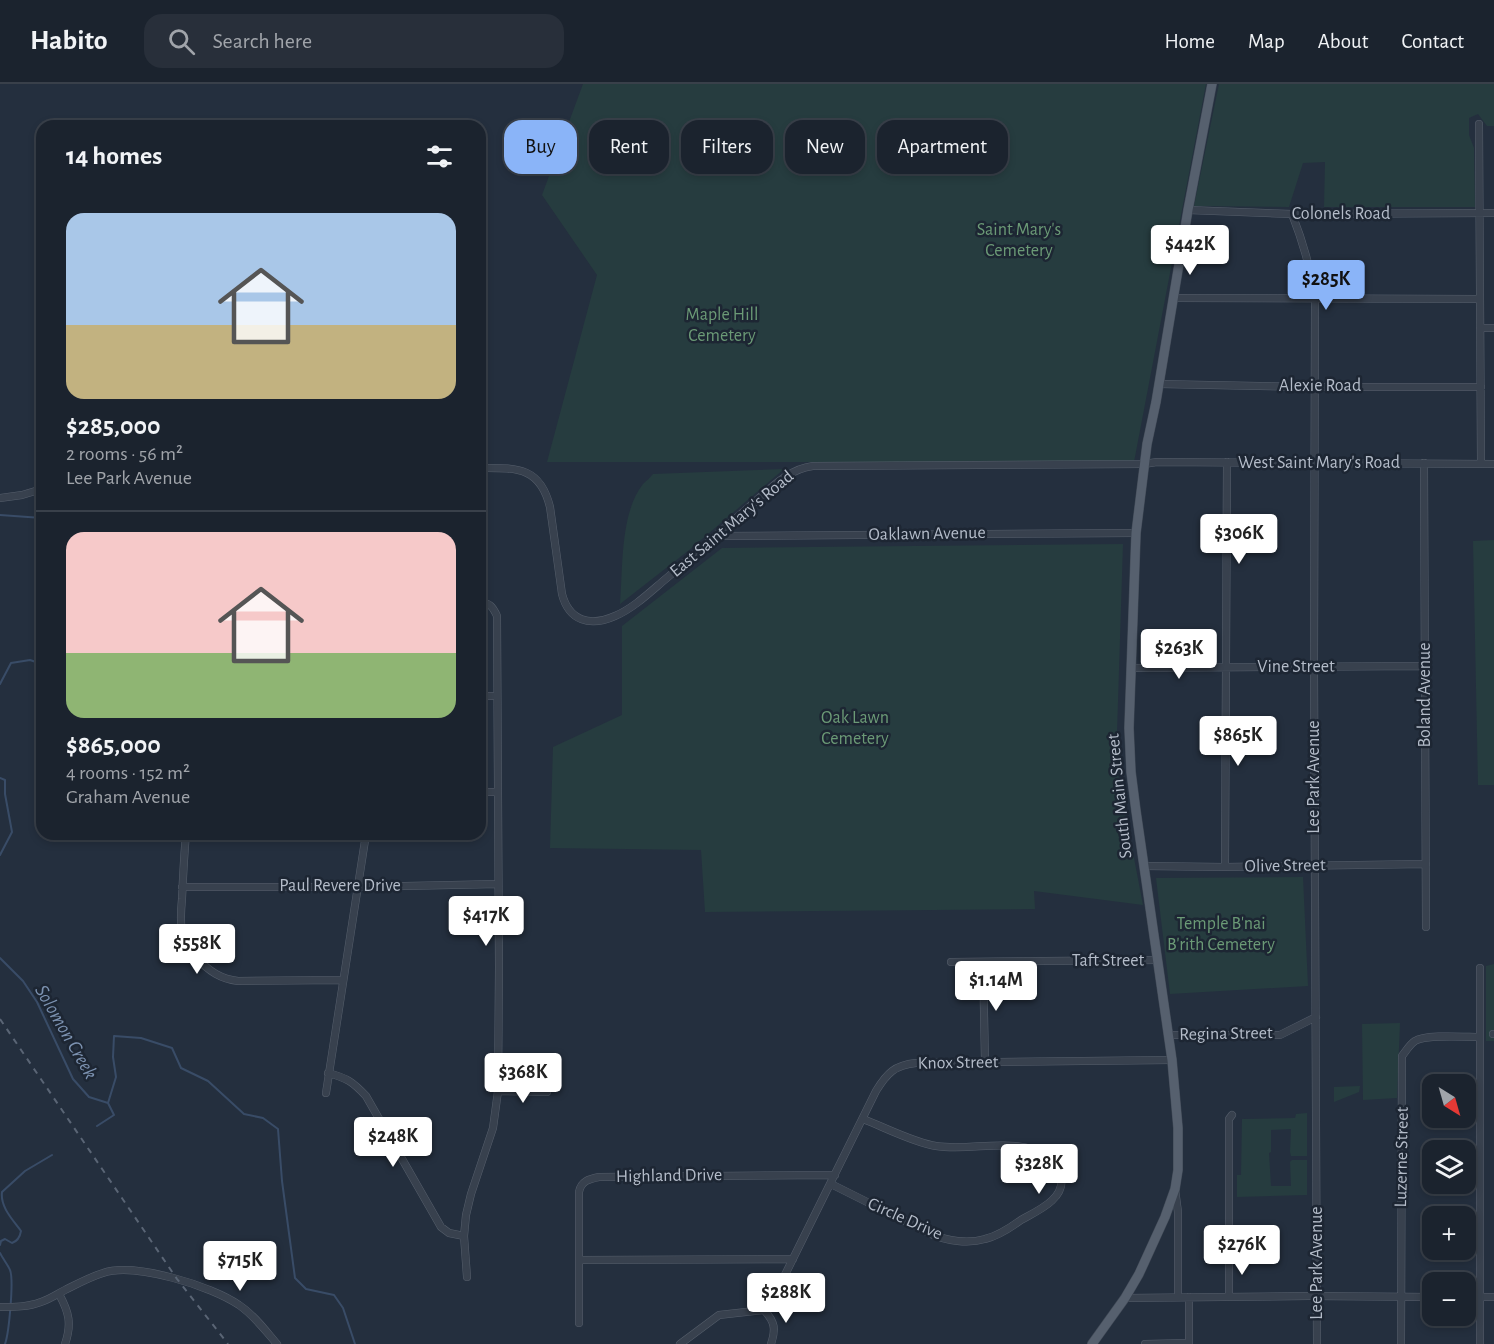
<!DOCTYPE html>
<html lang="en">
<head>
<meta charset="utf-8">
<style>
  body { margin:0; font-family:"Alegreya Sans",sans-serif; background:#282f3a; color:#f1f3f6; height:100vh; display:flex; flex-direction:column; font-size:22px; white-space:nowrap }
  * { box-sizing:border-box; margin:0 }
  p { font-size:20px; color:#a0a4aa }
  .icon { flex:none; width:33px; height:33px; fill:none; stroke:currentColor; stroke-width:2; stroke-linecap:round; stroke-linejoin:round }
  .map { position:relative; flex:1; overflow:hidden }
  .side { position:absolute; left:36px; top:36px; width:450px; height:720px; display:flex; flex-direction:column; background:#1b232e; border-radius:18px; box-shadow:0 3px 9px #0003,0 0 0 2px #39404a }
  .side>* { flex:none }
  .banner { position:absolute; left:504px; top:36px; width:570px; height:54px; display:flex; gap:12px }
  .needle { width:39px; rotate:143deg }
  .tools { position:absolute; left:1422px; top:990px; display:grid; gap:12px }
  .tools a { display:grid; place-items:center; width:54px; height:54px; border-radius:12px; background:#1b232e; box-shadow:0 3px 9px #0003,0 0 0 2px #39404a; font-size:30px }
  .price { position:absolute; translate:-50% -51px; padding:0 14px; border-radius:6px; background:#fff; color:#222; font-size:20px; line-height:39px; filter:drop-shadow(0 2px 3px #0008) }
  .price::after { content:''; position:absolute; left:50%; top:36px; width:18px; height:14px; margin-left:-9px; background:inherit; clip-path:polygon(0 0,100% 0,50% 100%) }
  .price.current { background:#8ab4f8; color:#111 }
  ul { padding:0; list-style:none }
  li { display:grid; align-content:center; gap:12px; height:318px; padding:0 30px }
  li+li { border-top:2px solid #39404a }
  li span { display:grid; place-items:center; height:186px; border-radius:18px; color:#555 }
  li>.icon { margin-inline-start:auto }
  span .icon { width:108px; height:108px; fill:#fffc; stroke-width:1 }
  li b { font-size:26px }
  h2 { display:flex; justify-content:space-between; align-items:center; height:72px; padding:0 30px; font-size:26px }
  .tag { padding:0 21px; border-radius:18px; background:#1b232e; box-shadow:0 3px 9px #0003,0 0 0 2px #39404a; font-size:21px; line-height:54px }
  .tag.current { background:#8ab4f8; color:#111 }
  header { display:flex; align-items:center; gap:36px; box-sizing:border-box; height:84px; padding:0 30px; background:#1b232e; border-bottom:2px solid #39404a }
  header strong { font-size:28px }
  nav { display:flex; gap:33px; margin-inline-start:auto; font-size:21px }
  .search { width:420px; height:54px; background:#282f3a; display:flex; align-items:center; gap:15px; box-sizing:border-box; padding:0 21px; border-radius:18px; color:#a0a4aa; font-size:22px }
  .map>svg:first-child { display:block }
  .green { fill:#263c3f }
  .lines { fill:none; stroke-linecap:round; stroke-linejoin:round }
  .stream { stroke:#394c67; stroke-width:2 }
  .minor-casing { stroke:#565f6c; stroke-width:8 }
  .major-casing { stroke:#414a57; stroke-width:10 }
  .minor { stroke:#38414e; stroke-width:7 }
  .major { stroke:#56606e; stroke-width:9 }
  .rail { stroke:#5a6575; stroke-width:2; stroke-dasharray:6 6; stroke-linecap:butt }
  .labels { text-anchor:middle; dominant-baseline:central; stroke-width:5; stroke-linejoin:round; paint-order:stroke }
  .street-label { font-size:18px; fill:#b4bcc9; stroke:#1d2633 }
  .park-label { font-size:18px; fill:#6b9a76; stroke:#1d2633 }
  .water-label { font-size:20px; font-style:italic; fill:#7c92b1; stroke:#1d2633 }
</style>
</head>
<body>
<header>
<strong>Habito</strong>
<div class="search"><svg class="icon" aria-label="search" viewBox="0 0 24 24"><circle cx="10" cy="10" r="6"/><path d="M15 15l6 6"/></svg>Search here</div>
<nav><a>Home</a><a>Map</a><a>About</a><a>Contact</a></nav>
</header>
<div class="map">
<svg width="1494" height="1260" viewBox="0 0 1494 1260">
  <rect width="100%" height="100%" fill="#242f3e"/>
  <path class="green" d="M583 0H1206L1134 378H547L597 191 542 111Z
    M1219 0H1494V42H1487L1478 30 1469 34V51L1474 64 1475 123H1324L1325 78 1303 79 1289 123 1194 122Z
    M784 385 688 467 620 520C623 484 620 429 643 400 646 397 650 394 653 390Z
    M1494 456V701H1478L1473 457Z
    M1123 460 1116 680 1143 821 1034 807 1035 825 705 828 701 766 550 764 553 663 622 631V542L722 464Z
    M1303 793 1308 902 1170 910 1156 794Z
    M1494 880V957H1486V882Z
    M1400 939 1397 1014 1363 1016 1362 940Z
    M1360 1002 1359 1008 1334 1018V1003Z
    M1307 1029V1072H1291L1290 1068 1291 1045 1271 1046V1068L1269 1069 1271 1102H1291L1290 1078 1292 1076H1307V1111L1237 1113V1091H1241L1242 1035 1295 1034 1296 1030Z"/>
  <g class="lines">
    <path class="stream" d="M0 431 42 434
      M0 600 11 579 30 576 42 580
      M0 694 5 696V710L12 748 0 771
      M0 874 23 897 37 918 73 995 89 1013 108 1019
      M108 1019 116 993 113 973 114 952 141 954 172 964 181 984 208 997 244 1030 263 1034 278 1045 282 1097 295 1194 306 1205 334 1211 343 1224 355 1260
      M97 1042 114 1031 108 1019
      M0 1161 1 1157 5 1155 12 1159C18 1157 20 1153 21 1147 13 1136 0 1123 2 1108L25 1087 52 1071
      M0 1169C3 1175 8 1181 10 1186 14 1196 9 1249 5 1260"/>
    <g class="minor-casing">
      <path id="minor" d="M1479 40 1481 380
        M1188 126 1292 130 1494 129
        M1292 130C1303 158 1311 185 1315 215L1314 583 1317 1260
        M1173 214 1480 215
        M1480 244H1494
        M1159 300 1315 303H1481
        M1424 379 1426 843
        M480 384C516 384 540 382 550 423L562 510C569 537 590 543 615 532 632 525 648 510 662 498 692 473 720 448 749 423 768 407 787 385 813 382L1144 380 1157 378 1494 380
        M0 414 22 411 42 405
        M717 452 1136 449
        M1132 584 1424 582
        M480 612H497
        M480 708H497
        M186 750C184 772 183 793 182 815 181 825 180 837 182 847 186 864 202 882 216 890 223 894 230 896 238 897L343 896
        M1144 782 1225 783 1426 780
        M1225 783 1227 378
        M182 803H358L498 800
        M951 878 1158 876
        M983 878 985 978
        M1480 884V1260
        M1493 950H1494
        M1168 951H1280L1316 933
        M328 989C347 994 353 998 366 1012L441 1143 449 1149 464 1152
        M498 1007 547 1008
        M326 1009 366 750
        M831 1100 931 1150C947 1157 968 1160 985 1155 998 1152 1010 1144 1021 1136 1037 1127 1066 1115 1061 1092 1060 1084 1055 1078 1049 1073 1016 1051 973 1068 936 1062 915 1059 884 1043 863 1035
        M1175 1105 1178 1128V1213
        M579 1176 793 1175
        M467 1193 464 1152 466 1131 471 1110 493 1044 498 1007 499 883 497 532C493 523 490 519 480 518
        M59 1210C69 1228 72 1240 65 1260
        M775 1211 876 1007C887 989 895 981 916 979L1172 976
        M1229 1213V1035L1232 1031
        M1466 1213H1494
        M1125 1214 1309 1212 1432 1213
        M0 1223C14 1223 28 1223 41 1218 50 1215 57 1210 65 1206 77 1200 90 1193 103 1189 134 1178 212 1202 239 1221 254 1231 265 1246 277 1260
        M579 1239V1108C581 1097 589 1095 599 1093L835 1091
        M680 1260 719 1231 764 1226C775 1238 776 1245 771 1260
        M1145 1260 1189 1259
        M1189 1260V1213
        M1401 1260 1402 972C1406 967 1410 960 1415 957 1425 950 1466 953 1480 953"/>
    </g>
    <g class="major-casing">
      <path id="major" d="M1092 1260 1125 1214 1139 1190 1165 1133 1175 1105 1178 1086V1044L1172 976 1136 727 1131 688 1129 644 1136 449 1147 360 1156 318 1188 126 1212 0"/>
    </g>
    <use href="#minor" class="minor"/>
    <use href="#major" class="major"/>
    <path class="rail" d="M0 935 177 1195 228 1260"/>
  </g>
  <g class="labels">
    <g class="street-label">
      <text x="1341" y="130">Colonels Road</text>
      <text x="1320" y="302">Alexie Road</text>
      <text x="1319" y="379">West Saint Mary's Road</text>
      <text transform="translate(732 440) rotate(-40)">East Saint Mary's Road</text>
      <text transform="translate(927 450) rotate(-1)">Oaklawn Avenue</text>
      <text x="1296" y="583">Vine Street</text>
      <text transform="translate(1425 611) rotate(-90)">Boland Avenue</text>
      <text transform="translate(1314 693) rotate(-90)">Lee Park Avenue</text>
      <text transform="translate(1120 712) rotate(-96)">South Main Street</text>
      <text transform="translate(1285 782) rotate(-1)">Olive Street</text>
      <text x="340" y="802">Paul Revere Drive</text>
      <text x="1108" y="877">Taft Street</text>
      <text transform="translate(1226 950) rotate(-1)">Regina Street</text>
      <text transform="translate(958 979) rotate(-1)">Knox Street</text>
      <text transform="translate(1402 1073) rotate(-89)">Luzerne Street</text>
      <text transform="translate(669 1092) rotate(-1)">Highland Drive</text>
      <text transform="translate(905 1135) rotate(24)">Circle Drive</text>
      <text transform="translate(1317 1179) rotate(-90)">Lee Park Avenue</text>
    </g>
    <g class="park-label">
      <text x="1019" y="146">Saint Mary's<tspan x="1019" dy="21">Cemetery</tspan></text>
      <text x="722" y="231">Maple Hill<tspan x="722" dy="21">Cemetery</tspan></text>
      <text x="855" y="634">Oak Lawn<tspan x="855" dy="21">Cemetery</tspan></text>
      <text x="1221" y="840">Temple B'nai<tspan x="1221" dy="21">B'rith Cemetery</tspan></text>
    </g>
    <g class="water-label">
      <text transform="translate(66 948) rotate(60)">Solomon Creek</text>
    </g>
  </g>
</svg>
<div class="tools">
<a><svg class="needle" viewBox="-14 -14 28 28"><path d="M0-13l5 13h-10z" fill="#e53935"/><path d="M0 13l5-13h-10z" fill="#a0a4aa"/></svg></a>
<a><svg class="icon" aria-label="layers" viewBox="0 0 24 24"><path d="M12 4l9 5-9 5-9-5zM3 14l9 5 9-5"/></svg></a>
<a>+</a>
<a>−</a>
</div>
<b class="price" style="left:1190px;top:192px">$442K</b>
<b class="price current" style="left:1326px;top:227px">$285K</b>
<b class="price" style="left:1239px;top:481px">$306K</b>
<b class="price" style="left:1179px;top:596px">$263K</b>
<b class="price" style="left:1238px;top:683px">$865K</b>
<b class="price" style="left:486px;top:863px">$417K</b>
<b class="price" style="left:197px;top:891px">$558K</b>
<b class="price" style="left:996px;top:928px">$1.14M</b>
<b class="price" style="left:523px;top:1020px">$368K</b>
<b class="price" style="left:393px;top:1084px">$248K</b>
<b class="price" style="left:1039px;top:1111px">$328K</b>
<b class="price" style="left:1242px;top:1192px">$276K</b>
<b class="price" style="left:240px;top:1208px">$715K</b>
<b class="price" style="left:786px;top:1240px">$288K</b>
<div class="banner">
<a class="tag current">Buy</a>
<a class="tag">Rent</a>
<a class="tag">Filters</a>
<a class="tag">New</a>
<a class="tag">Apartment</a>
</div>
<section class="side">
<h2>14 homes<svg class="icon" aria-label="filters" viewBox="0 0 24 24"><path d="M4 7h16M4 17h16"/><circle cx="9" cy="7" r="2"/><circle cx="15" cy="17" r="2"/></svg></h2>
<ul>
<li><span style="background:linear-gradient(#a9c7e8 60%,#c2b280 0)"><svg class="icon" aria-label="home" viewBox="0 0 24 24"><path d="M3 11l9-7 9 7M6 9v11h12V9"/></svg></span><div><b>$285,000</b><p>2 rooms · 56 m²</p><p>Lee Park Avenue</p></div></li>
<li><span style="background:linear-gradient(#f6c9c9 65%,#8fb573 0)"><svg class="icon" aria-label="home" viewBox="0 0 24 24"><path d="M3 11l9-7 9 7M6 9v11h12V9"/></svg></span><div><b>$865,000</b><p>4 rooms · 152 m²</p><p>Graham Avenue</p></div></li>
</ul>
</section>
</div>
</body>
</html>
